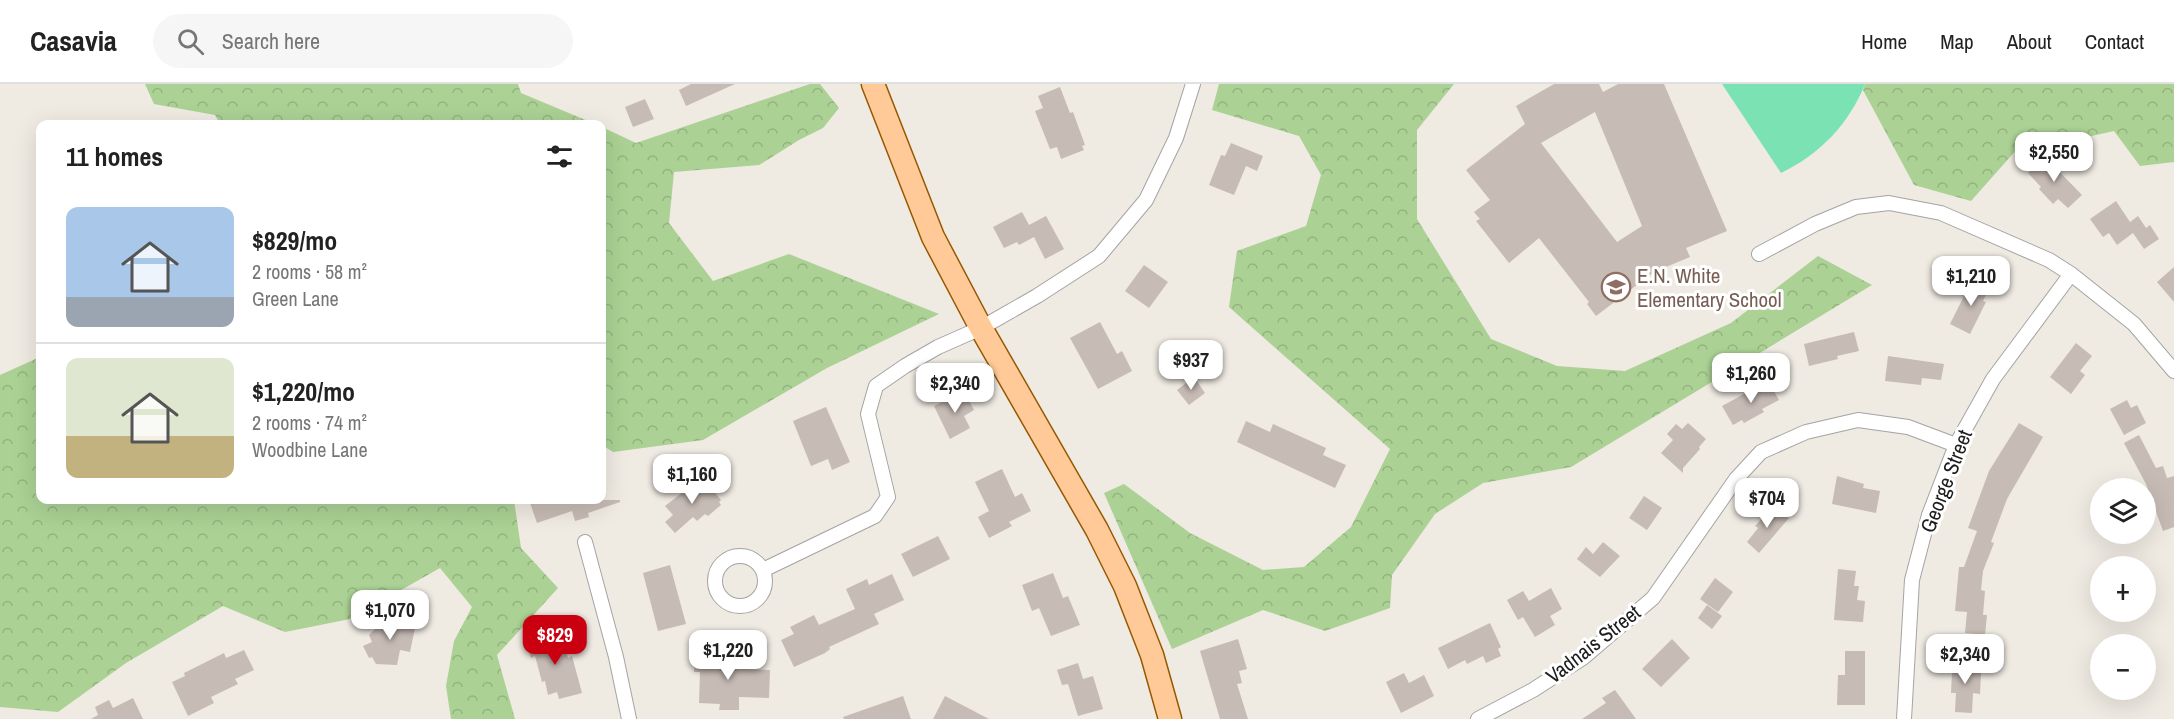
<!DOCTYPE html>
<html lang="en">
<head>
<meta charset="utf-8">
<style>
  body { margin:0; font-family:"Archivo Narrow",sans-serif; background:#f6f6f6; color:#222; height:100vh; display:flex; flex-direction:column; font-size:22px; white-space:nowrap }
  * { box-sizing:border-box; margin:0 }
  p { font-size:20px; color:#767676 }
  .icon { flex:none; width:33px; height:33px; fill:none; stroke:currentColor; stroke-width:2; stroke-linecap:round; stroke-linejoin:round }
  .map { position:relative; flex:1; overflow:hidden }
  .sheet { position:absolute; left:36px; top:36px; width:570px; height:384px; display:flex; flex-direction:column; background:#fff; border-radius:12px; box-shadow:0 6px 24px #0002 }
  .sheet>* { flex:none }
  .buttons { position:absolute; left:2090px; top:394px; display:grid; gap:12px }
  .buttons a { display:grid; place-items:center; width:66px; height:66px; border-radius:50%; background:#fff; box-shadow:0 6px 24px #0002; font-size:30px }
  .price { position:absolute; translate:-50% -51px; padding:0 14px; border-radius:12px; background:#fff; color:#222; font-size:20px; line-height:39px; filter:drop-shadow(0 2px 3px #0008) }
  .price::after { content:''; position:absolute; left:50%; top:36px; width:18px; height:14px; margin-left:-9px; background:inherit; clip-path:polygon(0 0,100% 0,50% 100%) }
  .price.active { background:#ca0010; color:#fff }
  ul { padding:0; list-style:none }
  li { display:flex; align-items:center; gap:18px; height:150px; padding:0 30px }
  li+li { border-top:2px solid #e0e0e0 }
  li span { display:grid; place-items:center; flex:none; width:168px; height:120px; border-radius:12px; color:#555 }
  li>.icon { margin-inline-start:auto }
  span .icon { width:72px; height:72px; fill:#fffc; stroke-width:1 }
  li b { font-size:26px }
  h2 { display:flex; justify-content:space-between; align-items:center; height:72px; padding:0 30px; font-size:26px }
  header { display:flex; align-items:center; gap:36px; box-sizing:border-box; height:84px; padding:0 30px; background:#fff; border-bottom:2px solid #e0e0e0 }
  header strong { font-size:28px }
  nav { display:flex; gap:33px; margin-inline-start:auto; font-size:21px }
  .search { width:420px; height:54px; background:#f6f6f6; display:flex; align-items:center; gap:15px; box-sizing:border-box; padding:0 21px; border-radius:33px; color:#767676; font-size:22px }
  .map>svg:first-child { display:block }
  .forest { fill:url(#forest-crowns) }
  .pitch { fill:#7be3b3 }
  .building { fill:#c7bbb5; fill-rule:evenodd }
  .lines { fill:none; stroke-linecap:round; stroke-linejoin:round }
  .street-casing { stroke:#a4a4a4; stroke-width:16 }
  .primary-casing { stroke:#965900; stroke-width:25 }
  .street { stroke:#fff; stroke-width:14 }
  .primary { stroke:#ffca97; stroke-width:22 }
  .labels { text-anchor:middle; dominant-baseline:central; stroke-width:6; stroke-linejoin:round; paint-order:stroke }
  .education-label { font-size:21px; fill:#785e54; stroke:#fff; text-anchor:start }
  .street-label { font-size:21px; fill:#1d1d1d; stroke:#fff }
</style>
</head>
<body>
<header>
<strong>Casavia</strong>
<div class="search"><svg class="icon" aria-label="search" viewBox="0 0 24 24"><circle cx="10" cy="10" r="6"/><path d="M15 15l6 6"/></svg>Search here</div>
<nav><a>Home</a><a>Map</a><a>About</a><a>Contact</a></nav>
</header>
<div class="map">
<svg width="2174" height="635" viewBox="0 0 2174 635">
  <defs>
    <pattern id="forest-crowns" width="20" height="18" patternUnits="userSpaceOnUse" patternTransform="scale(1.5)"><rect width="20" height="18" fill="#abd194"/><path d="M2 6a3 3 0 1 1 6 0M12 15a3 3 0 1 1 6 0" fill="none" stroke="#93b37f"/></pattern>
  </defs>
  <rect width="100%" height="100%" fill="#efeae2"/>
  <path class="forest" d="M145 0H518L521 9 595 40H220L215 31 154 20Z
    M810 0H820L839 24 823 44 799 56 759 81 674 88 669 139 713 197 789 170 939 230 827 284 703 356 613 368 602 361V43L636 59Z
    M1219 0H1454L1417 46V135L1491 255 1557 282 1625 287 1731 239 1818 172 1872 201 1571 383 1483 399 1435 430 1392 491 1390 524 1325 547 1263 526 1172 565 1104 409 1124 400 1190 449 1263 486 1304 483 1351 443 1390 365 1229 223 1237 167 1306 142 1321 91 1299 52 1212 26Z
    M1865 0H2174V78L2140 82 2114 47 2060 59 2018 64 1971 117 1914 101 1863 6Z
    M40 273V416H514L521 464 558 504 497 571 515 635H451L446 602 454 557 472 523 440 484 350 535 285 548 223 522 126 579 58 628 0 623V291Z"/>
  <path class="pitch" d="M1722 0H1865C1849 40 1820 70 1781 89Z"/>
  <path class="building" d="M691 0H735L686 22 679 6Z
    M1554 0H1599L1603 8 1618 0H1664L1727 147 1686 164 1690 173 1654 188 1596 232 1587 220 1589 218 1539 154 1509 179 1476 137 1480 135 1474 128 1490 116 1466 86 1525 40 1516 22ZM1595 28 1642 142 1617 158 1541 59Z
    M1060 3 1070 29 1073 28 1085 61 1082 62 1084 66 1061 75 1057 63 1050 65 1035 27 1043 24 1038 12Z
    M645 15 654 35 633 43 625 23Z
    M1231 59 1263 72 1257 87 1246 82 1234 111 1209 101 1221 71 1225 72Z
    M2044 72 2082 111 2068 124 2058 115 2053 120 2039 105 2041 103 2028 89Z
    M2116 117 2130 138 2138 132 2146 144 2150 141 2159 155 2144 165 2133 149 2117 161 2109 149 2103 153 2090 135Z
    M1022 128 1029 141 1046 132 1064 165 1045 175 1034 153 1019 161 1017 158 1004 164 993 143Z
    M1144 181 1168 198 1149 224 1125 207Z
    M2174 183V218L2157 198Z
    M1973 194 1990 203 1983 217 1986 218 1970 250 1950 240Z
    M1100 238 1117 270 1122 267 1132 287 1098 305 1070 254Z
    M1854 248 1859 267 1837 272 1838 275 1809 282 1804 260Z
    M2076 259 2092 272 2080 287 2085 291 2071 310 2050 293Z
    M1888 272 1944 280 1941 296 1922 294 1921 301 1885 297Z
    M1194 293 1205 309 1189 321 1177 306Z
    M1768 297 1779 316 1762 325 1764 328 1744 339 1742 336 1733 341 1722 322Z
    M964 307 974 326 964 332 970 344 950 355 934 322Z
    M2127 316 2131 324 2137 321 2146 339 2124 351 2110 325Z
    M826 323 850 378 832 386 828 375 811 382 793 337Z
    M1246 337 1270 348 1273 340 1326 364 1323 371 1346 381 1335 404 1237 358Z
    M1688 339 1706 355 1699 363 1700 365 1683 384V389L1661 369 1673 356 1667 350 1676 340 1682 345Z
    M2019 339 2043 353 2007 415 1991 458 1994 459 1983 487 1981 506 1985 507 1983 531H1987L1985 551 1965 549 1967 528 1955 527 1959 483H1964L1977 447 1968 444 1989 387Z
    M2139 351 2156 384 2163 382 2167 394 2174 392V443L2163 447 2146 400 2124 359Z
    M1002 385 1015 413 1022 409 1031 427 1009 438 1012 442 989 454 978 433 989 427 975 398Z
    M1837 392 1864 400 1863 404 1880 407 1876 429 1832 420Z
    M702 393 721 416 719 418 721 421 708 432 705 430 697 437 693 433 675 449 665 438 673 431 665 422Z
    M1644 412 1662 424 1647 446 1629 434Z
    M529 416H620V418L588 429 589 433 575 437 572 427 537 439Z
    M1776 423 1789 434 1759 469 1747 458 1758 444 1755 442 1766 430 1768 432Z
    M938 452 950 475 913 493 901 470Z
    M1603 458 1620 472 1600 493 1577 475 1586 463 1593 470Z
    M670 481 686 540 658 547 643 489Z
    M1838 485 1856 487 1854 502H1859L1857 516 1865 517 1863 538 1834 536Z
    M1053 489 1063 514 1068 512 1080 541 1051 552 1039 524 1032 527 1022 501Z
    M892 490 904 516 874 530 879 540 829 563 830 565 825 569 794 583 781 556 794 550 790 543 814 531 819 541 855 525 846 505 867 495 869 501Z
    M1715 494 1733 508 1718 528 1700 515Z
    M1551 504 1562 525 1550 532 1555 541 1535 553 1523 533 1518 536 1507 516 1523 507 1529 517Z
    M1707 521 1722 532 1712 545 1698 534Z
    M391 529 409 539 407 541 415 544 410 568 400 566 397 581 376 580 372 573 369 574 363 562 372 558 369 551Z
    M1490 539 1501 563 1498 565 1501 572 1486 579 1483 572 1467 580 1465 576 1448 585 1438 564Z
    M562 551 568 574 572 572 582 609 559 615 557 608 548 611 545 597 542 598 535 572 531 574 526 558 549 552 550 555Z
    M1238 555 1247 585 1239 587 1242 599 1237 600 1248 635H1220L1200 567Z
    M1672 555 1690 574 1661 603 1642 585Z
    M700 563 723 564 722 584 770 586 769 614 739 613V626H719L720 620 699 619 700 588H694L695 569 700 570Z
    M244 566 254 586 235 595 238 600 211 613 214 619 188 632 172 598 185 592 184 589 224 569 226 574Z
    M1845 567H1865V621H1837L1838 591H1845Z
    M1956 573H1970L1969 589H1981L1980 610 1973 609 1972 629 1955 628 1956 609H1951L1952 588H1955Z
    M1078 579 1083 595 1093 592 1103 625 1078 632 1068 600 1062 601 1057 586Z
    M1404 589 1409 599 1424 591 1434 612 1401 629 1386 598Z
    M1615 606 1636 635H1582L1606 619 1602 614Z
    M903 612 911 635H844L843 633Z
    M945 612 989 635H933Z
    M133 614 143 635H91L98 631 95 623 109 616 113 624Z"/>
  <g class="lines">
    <g class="street-casing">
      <path id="street" d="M1759 170 1815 140 1856 123 1889 119 1941 129 2049 176 2071 190 2134 240 2174 287
        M585 458 616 573 629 635
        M715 497a25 25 0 1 1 50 0a25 25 0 1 1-50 0Z
        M763 486 875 432 888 413 868 330 876 302 905 282 938 263 981 244 1037 212 1099 172 1146 116 1176 54 1193 0
        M1478 635 1533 606 1584 573 1653 514 1736 395 1761 368 1806 348 1858 336 1908 343 1956 361
        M1904 635 1912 496 1929 431 1956 361 1993 295 2071 190"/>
    </g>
    <g class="primary-casing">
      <path id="primary" d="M873 0 933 153 981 244 1097 446 1125 502 1152 571 1170 635"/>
    </g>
    <use href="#street" class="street"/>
    <use href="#primary" class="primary"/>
  </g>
  <defs>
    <g id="school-ring" transform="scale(1.5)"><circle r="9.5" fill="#fff" stroke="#8d6e63" stroke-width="1.5"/><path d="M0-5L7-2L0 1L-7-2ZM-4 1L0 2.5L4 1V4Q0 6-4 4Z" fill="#8d6e63"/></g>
  </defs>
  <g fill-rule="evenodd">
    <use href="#school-ring" x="1616" y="203"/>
  </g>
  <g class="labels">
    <g class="education-label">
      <text x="1637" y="191">E.N. White<tspan x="1637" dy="24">Elementary School</tspan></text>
    </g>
    <g class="street-label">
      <text transform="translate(1946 397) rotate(-69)">George Street</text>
      <text transform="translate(1593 560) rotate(-38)">Vadnais Street</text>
    </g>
  </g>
</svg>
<div class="buttons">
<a><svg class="icon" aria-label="layers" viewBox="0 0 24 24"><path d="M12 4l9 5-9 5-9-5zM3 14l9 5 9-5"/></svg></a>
<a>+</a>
<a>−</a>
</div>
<b class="price" style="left:2054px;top:99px">$2,550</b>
<b class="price" style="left:1971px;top:223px">$1,210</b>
<b class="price" style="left:1191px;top:307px">$937</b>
<b class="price" style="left:1751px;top:320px">$1,260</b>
<b class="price" style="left:955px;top:330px">$2,340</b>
<b class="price" style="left:692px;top:421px">$1,160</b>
<b class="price" style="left:1767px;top:445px">$704</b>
<b class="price" style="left:390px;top:557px">$1,070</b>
<b class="price active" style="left:555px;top:582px">$829</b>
<b class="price" style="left:728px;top:597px">$1,220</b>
<b class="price" style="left:1965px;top:601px">$2,340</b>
<section class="sheet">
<h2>11 homes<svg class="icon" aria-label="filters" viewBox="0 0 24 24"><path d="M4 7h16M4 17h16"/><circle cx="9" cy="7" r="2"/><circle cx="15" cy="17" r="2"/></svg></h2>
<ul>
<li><span style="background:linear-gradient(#a9c7e8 75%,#9aa5b1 0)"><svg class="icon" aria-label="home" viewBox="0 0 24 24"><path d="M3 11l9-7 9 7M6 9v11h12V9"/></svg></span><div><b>$829/mo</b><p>2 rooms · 58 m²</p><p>Green Lane</p></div></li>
<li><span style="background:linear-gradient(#dfe7d0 65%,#c2b280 0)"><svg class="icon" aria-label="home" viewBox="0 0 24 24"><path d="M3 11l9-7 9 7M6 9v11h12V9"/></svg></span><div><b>$1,220/mo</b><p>2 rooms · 74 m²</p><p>Woodbine Lane</p></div></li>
</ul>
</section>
</div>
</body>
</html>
